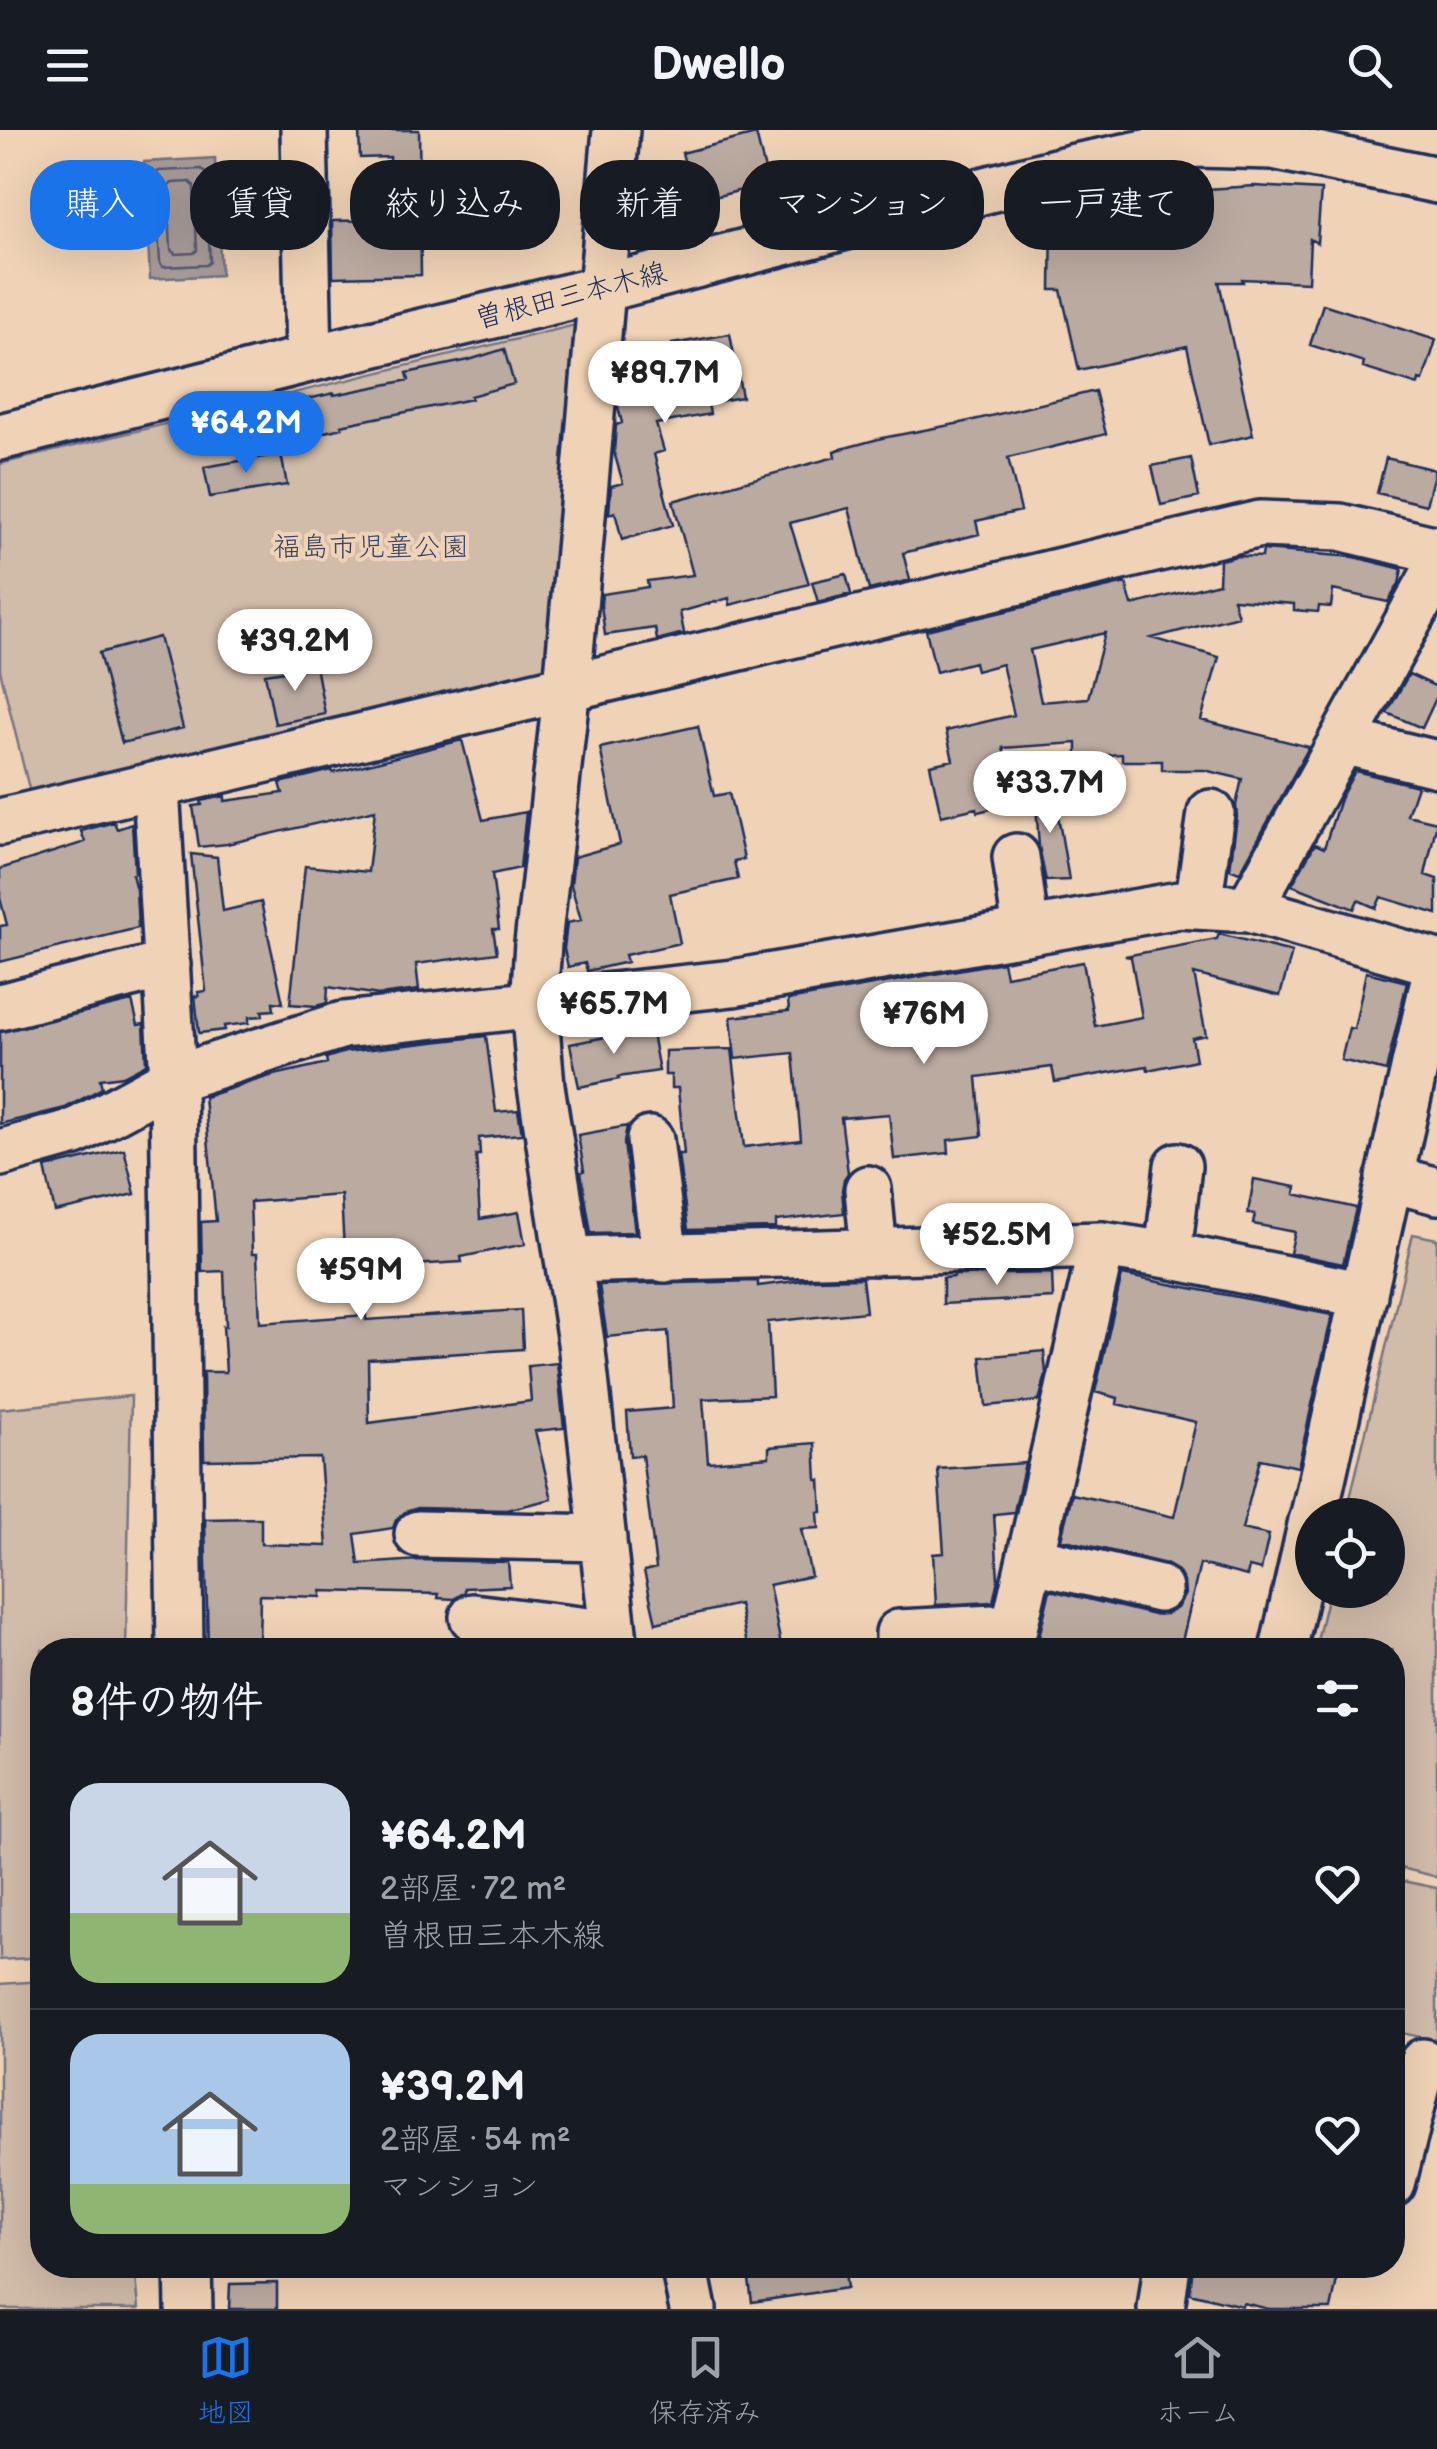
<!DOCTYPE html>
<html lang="ja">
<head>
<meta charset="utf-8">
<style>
  body { margin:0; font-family:"Balsamiq Sans","Klee One",sans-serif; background:#20242c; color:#f1f3f6; height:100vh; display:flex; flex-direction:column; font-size:38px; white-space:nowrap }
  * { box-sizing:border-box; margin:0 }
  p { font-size:32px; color:#9ea1a6 }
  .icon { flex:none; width:55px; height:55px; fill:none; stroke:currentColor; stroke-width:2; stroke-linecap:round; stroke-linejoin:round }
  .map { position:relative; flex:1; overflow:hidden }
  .side { position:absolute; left:30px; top:1508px; width:1375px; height:640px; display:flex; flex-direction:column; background:#171b24; border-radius:40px; box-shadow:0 10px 40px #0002 }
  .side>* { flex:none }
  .hud { position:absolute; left:30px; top:30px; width:1378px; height:90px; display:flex; gap:20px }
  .tools { position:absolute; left:1295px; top:1368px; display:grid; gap:20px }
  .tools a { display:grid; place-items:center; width:110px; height:110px; border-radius:50%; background:#171b24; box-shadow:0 10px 40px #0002; font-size:50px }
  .price { position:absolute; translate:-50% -85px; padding:0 22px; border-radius:35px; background:#fff; color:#222; font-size:32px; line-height:65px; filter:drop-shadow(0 2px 5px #0008) }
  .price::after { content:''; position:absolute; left:50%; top:60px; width:30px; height:22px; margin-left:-15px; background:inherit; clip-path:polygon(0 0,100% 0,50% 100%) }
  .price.selected { background:#1a73e8; color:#fff }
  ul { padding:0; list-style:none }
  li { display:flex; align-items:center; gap:30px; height:250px; padding:0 40px }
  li+li { border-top:2px solid #363941 }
  li span { display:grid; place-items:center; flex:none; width:280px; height:200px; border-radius:30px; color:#555 }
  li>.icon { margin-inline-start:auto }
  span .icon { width:120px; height:120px; fill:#fffc; stroke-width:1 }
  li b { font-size:42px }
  h2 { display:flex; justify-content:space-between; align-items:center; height:120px; padding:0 40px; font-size:42px }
  .pill { padding:0 35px; border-radius:40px; background:#171b24; box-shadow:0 10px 40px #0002; font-size:35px; line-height:90px }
  .pill.selected { background:#1a73e8; color:#fff }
  header { display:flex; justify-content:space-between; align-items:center; height:130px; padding:0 40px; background:#171b24; font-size:45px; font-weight:700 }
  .tab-bar { display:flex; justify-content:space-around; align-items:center; height:140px; border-top:2px solid #363941; background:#171b24; font-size:28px; color:#9ea1a6 }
  .tab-bar a { display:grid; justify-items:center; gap:5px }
  .tab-bar .selected { color:#1a73e8 }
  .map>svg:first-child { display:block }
  .green { fill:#d1bba9; stroke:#767584; stroke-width:2.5 }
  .water { fill:#a79b98; stroke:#6f7081; stroke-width:2.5 }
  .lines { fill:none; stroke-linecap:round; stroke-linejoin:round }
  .shore { stroke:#535a75; stroke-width:2.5 }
  .building { fill:#bbaaa0; stroke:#1b2f5e; stroke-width:2.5; fill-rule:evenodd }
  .minor-casing { stroke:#1b2f5e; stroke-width:52 }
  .minor { stroke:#f0d3b6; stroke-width:45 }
  .labels { text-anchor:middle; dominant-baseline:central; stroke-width:8; stroke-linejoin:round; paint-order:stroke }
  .street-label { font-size:28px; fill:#1b2f5e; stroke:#f0d3b6 }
  .park-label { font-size:28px; fill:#364469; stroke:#f0d3b6 }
</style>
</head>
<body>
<header><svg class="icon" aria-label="menu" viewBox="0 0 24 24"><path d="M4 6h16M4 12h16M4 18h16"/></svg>Dwello<svg class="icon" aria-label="search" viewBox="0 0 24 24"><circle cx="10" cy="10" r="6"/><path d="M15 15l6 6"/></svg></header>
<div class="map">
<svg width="1437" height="2179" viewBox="0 0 1437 2179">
  <rect width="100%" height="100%" fill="#f0d3b6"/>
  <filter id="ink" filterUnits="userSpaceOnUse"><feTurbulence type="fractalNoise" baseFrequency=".01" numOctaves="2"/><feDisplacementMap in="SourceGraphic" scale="20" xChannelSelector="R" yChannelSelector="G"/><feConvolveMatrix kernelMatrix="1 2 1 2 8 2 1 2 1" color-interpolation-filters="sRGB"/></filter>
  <g filter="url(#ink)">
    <path class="green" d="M575 195 548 548 32 671 0 540V334Z
      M1413 1104 1437 1109V1747L1393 1736 1392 1520H1315L1329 1460H1388V1385H1346Z
      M131 1266 126 1520H42V1827L0 1830V1279Z
      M1393 1749 1437 1758V1911L1393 1901Z
      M42 1851V2135H135L139 2179H0V1854Z"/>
    <path class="water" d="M215 28 221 145 150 149 144 32Z"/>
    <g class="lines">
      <path class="shore" d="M201 39 206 43 210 132 206 135 163 137 160 133 155 44 159 41Z
        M190 52 194 56 197 120 194 123 175 124 171 120 168 57 172 53Z"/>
    </g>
    <path class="building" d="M359 0H419L421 145 333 147 332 91 392 90 390 27 360 28Z
      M756 4 767 48 755 51H761L762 55 686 74 684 86 635 82 638 52 647 53 649 40 688 44 682 23Z
      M1255 56 1321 60 1317 113 1310 109 1308 152 1242 149 1243 152H1219L1253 305 1209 315 1187 216 1079 240 1061 160H1051L1052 86 1103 75 1190 62V60Z
      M1323 174 1436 210 1423 251 1419 250 1418 255 1363 238 1364 232 1310 215Z
      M730 204 742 267 708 273 710 284 656 294 664 321 654 324 673 395 622 410 615 382 609 384 611 356 623 353 614 322 616 295 622 293 618 277 620 256 658 245 678 243 672 214Z
      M504 219 514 254 470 266 471 269 341 295 342 298 285 311 277 276 334 263V265L409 250 407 243 469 230Z
      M1095 261 1106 304 1008 328 1021 381 976 391 979 404 903 423 910 450 869 460 849 378 790 393 809 454 730 475 729 468 680 482 684 503 657 510 655 498 605 505 601 475 602 464 648 457 647 451 693 445 673 371 835 327 834 321 882 308 961 293Z
      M281 324 287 355 210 367 204 337Z
      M1191 328 1199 367 1161 375 1152 336Z
      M1386 328 1435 340 1426 375 1377 363Z
      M1263 420 1354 427 1402 439 1399 454 1388 472 1333 460 1331 477 1319 476 1318 482 1294 480V474L1233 469 1238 486 1152 508 1219 527 1201 590 1309 617 1240 742 1230 739 1237 687 1236 675 1242 649 1204 640H1162V631H1122V624L1077 627V613L1003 618 1016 673 978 682 977 678 941 686 930 635 953 630 946 601 1014 585 1002 534 976 541 974 532 936 542 926 500 1126 453 1132 475 1219 453 1220 430 1237 426 1262 427ZM1105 503 1088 568 1041 572 1030 520Z
      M846 444 851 464 818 472 812 452Z
      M159 507 183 598 122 613 99 523Z
      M316 536 325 584 275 594 265 544Z
      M1409 544 1437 557V566L1422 598 1387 583Z
      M698 596 714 666 729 663 744 729 734 731 738 749 670 764 680 813 625 825 627 832 587 841 585 833 568 837 564 819 567 793 581 790 571 755 574 727 620 714 600 618Z
      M462 610 483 690 526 682 520 738 492 744 499 799H493L497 823 416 834 419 860 379 865 328 857 327 873 316 876 290 874 305 736 368 742 375 680 227 714 199 717 193 676 202 675 201 671 225 666V671L283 663 280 653 332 640 333 643Z
      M1355 641 1417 656 1407 685 1437 692 1425 745 1437 749V784L1381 767 1376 778 1358 770 1354 779 1292 755 1315 714 1324 718 1340 669Z
      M1053 656 1069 750 1046 751 1039 717 1035 658Z
      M114 692 117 699 132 694 135 743 132 744 136 760 138 798 0 832V796L7 795 0 768V739L85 712 81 701Z
      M191 724 217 727 223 781 261 772 283 873 273 872 274 880 262 881 263 886 249 887V893L224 896 225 900 199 903 195 866H199L198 862 206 861Z
      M1219 804 1292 822 1280 866 1194 844 1206 905 1192 908 1196 930 1148 940 1147 936 1055 952 1052 937 977 947 982 1006 948 1010 949 1023 894 1029 889 984 841 988 848 1043 844 1049 842 1060 844 1083 776 1091V1098L688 1100 678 1024H684L678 958H671V945H665V921L732 919 744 1017 801 1010 793 923 735 929 731 887 789 881 788 870 1003 832 1006 846 1083 832 1095 896 1142 887 1131 827 1125 826 1217 809Z
      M1366 842 1407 852 1386 941 1341 930 1349 898 1354 899Z
      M132 871 138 895 144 894 146 934 123 946 100 949 102 958 65 978 0 994V902Z
      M651 898 659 941 618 947 619 949 579 957 570 914Z
      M486 906 496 982 518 980 522 1004 479 1008 480 1025H476L480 1089 519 1082 525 1114 461 1127 462 1132 345 1139 341 1065 250 1072 252 1124H257L260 1193 366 1185V1190L521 1180 523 1219 368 1229 369 1293 531 1271 528 1236 557 1233 564 1298 535 1301 552 1369 506 1380 418 1378 405 1382 396 1390 393 1398 355 1404 359 1434 420 1430 508 1432 510 1456 465 1458V1462L454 1469 438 1468 439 1464 321 1461V1467L260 1465 259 1520H208L205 1389 261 1388V1414L327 1416 320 1328 204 1330 203 1242H226L223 1196H226L224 1141 202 1142 201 1092 216 1091 204 967 270 946 327 933 326 928 345 922Z
      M627 996 624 1013 635 1102 591 1103 581 1042 584 1041 578 1005Z
      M124 1019 135 1064 55 1082 45 1038Z
      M1254 1049 1296 1057 1295 1064 1356 1078 1343 1134 1290 1123 1295 1102 1253 1094 1255 1084 1248 1083Z
      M1052 1143 1053 1168 943 1174V1148L954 1147V1145Z
      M1122 1145 1332 1185 1298 1337 1260 1329 1242 1399 1269 1405 1261 1440 1249 1437 1247 1446 1200 1434 1180 1520H1036L1050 1460 1154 1485 1166 1484 1177 1478 1185 1464 1184 1452 1178 1441 1166 1434 1061 1409 1072 1364 1174 1387 1196 1292 1117 1274 1118 1268 1095 1262Z
      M862 1148 866 1182 768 1192 772 1266 703 1269 708 1332 769 1327V1317L815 1313 817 1350H820L822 1382H818L819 1398 801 1399 811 1446 769 1455 782 1520H748L739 1474 656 1493 644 1441 656 1438 642 1325 630 1326 627 1282 673 1278 668 1201 607 1207 599 1155 758 1151V1156L811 1149Z
      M1044 1221 1046 1244 1039 1271 986 1276 981 1227Z
      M1025 1333 1014 1382 994 1384 998 1449 993 1472 936 1475 933 1424 944 1423 938 1339Z
      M747 2135H844L847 2158 752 2172Z
      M1193 2135H1239L1264 2141 1266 2135H1340L1331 2179H1269L1243 2173 1242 2176 1190 2163Z
      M277 2153V2179H229L230 2154Z"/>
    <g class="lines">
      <g class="minor-casing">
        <path id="minor" d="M304 0 309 229
          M0 307 309 229 602 159 1075 37 1160 20 1197 14 1273 16 1437 50
          M1342 611 1437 634
          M156 657 173 949 180 1520
          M0 692 1260 394 1340 397 1437 420
          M1016 727 1026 802
          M1198 776 1211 683
          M1249 779 1437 439
          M0 877 167 835
          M650 1010 665 1129
          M0 1023 75 1002 173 949 343 895 733 853 1179 775 1249 779 1437 833
          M1389 1048 1437 1061
          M868 1059 874 1122
          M1168 1125 1178 1036
          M570 1130 1102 1115 1168 1125 1364 1165
          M1314 1385 1437 837
          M418 1404 603 1408
          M1030 1429 1159 1459
          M473 1487 613 1504
          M615 1520 581 1212 541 956 534 874 538 813 567 557 616 0
          M899 1520V1503L1014 1497
          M1009 1520 1102 1115
          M1283 1520 1312 1391
          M1392 2054 1423 1932
          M188 2135 189 2179
          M684 2135 693 2179
          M1161 2179 1167 2135"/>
      </g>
      <use href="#minor" class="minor"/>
    </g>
  </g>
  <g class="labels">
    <g class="street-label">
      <text transform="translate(571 166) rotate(-14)">曽根田三本木線</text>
    </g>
    <g class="park-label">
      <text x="371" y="417">福島市児童公園</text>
    </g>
  </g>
</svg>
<div class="tools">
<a><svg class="icon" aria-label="locate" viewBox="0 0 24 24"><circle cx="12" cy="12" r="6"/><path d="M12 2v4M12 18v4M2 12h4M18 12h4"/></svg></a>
</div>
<b class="price" style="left:665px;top:296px">¥89.7M</b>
<b class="price selected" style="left:246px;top:346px">¥64.2M</b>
<b class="price" style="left:295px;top:564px">¥39.2M</b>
<b class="price" style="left:1050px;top:706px">¥33.7M</b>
<b class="price" style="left:614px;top:927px">¥65.7M</b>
<b class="price" style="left:924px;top:937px">¥76M</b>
<b class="price" style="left:997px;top:1158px">¥52.5M</b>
<b class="price" style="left:361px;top:1193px">¥59M</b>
<div class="hud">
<a class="pill selected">購入</a>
<a class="pill">賃貸</a>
<a class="pill">絞り込み</a>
<a class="pill">新着</a>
<a class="pill">マンション</a>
<a class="pill">一戸建て</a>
</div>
<section class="side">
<h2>8件の物件<svg class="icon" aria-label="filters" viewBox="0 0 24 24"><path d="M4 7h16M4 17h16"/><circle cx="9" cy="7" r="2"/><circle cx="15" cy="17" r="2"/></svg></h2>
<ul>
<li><span style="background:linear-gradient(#c9d6e8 65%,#8fb573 0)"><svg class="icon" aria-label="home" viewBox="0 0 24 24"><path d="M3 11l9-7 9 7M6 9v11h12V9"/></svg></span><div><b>¥64.2M</b><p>2部屋 · 72 m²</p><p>曽根田三本木線</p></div><svg class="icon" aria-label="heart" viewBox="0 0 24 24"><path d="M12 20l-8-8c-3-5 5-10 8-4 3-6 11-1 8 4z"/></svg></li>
<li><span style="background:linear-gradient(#a9c7e8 75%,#8fb573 0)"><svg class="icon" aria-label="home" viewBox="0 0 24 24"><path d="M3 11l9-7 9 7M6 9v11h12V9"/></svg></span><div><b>¥39.2M</b><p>2部屋 · 54 m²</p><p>マンション</p></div><svg class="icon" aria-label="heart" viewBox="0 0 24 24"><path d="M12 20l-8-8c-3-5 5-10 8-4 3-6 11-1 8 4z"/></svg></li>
</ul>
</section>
</div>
<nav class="tab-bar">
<a class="selected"><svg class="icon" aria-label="map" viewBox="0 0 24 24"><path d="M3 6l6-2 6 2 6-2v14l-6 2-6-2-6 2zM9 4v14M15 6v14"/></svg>地図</a>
<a><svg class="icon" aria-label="saved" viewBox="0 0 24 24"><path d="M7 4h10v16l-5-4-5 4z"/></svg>保存済み</a>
<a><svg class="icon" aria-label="home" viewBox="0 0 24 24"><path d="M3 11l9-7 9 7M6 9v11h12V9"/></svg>ホーム</a>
</nav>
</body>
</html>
